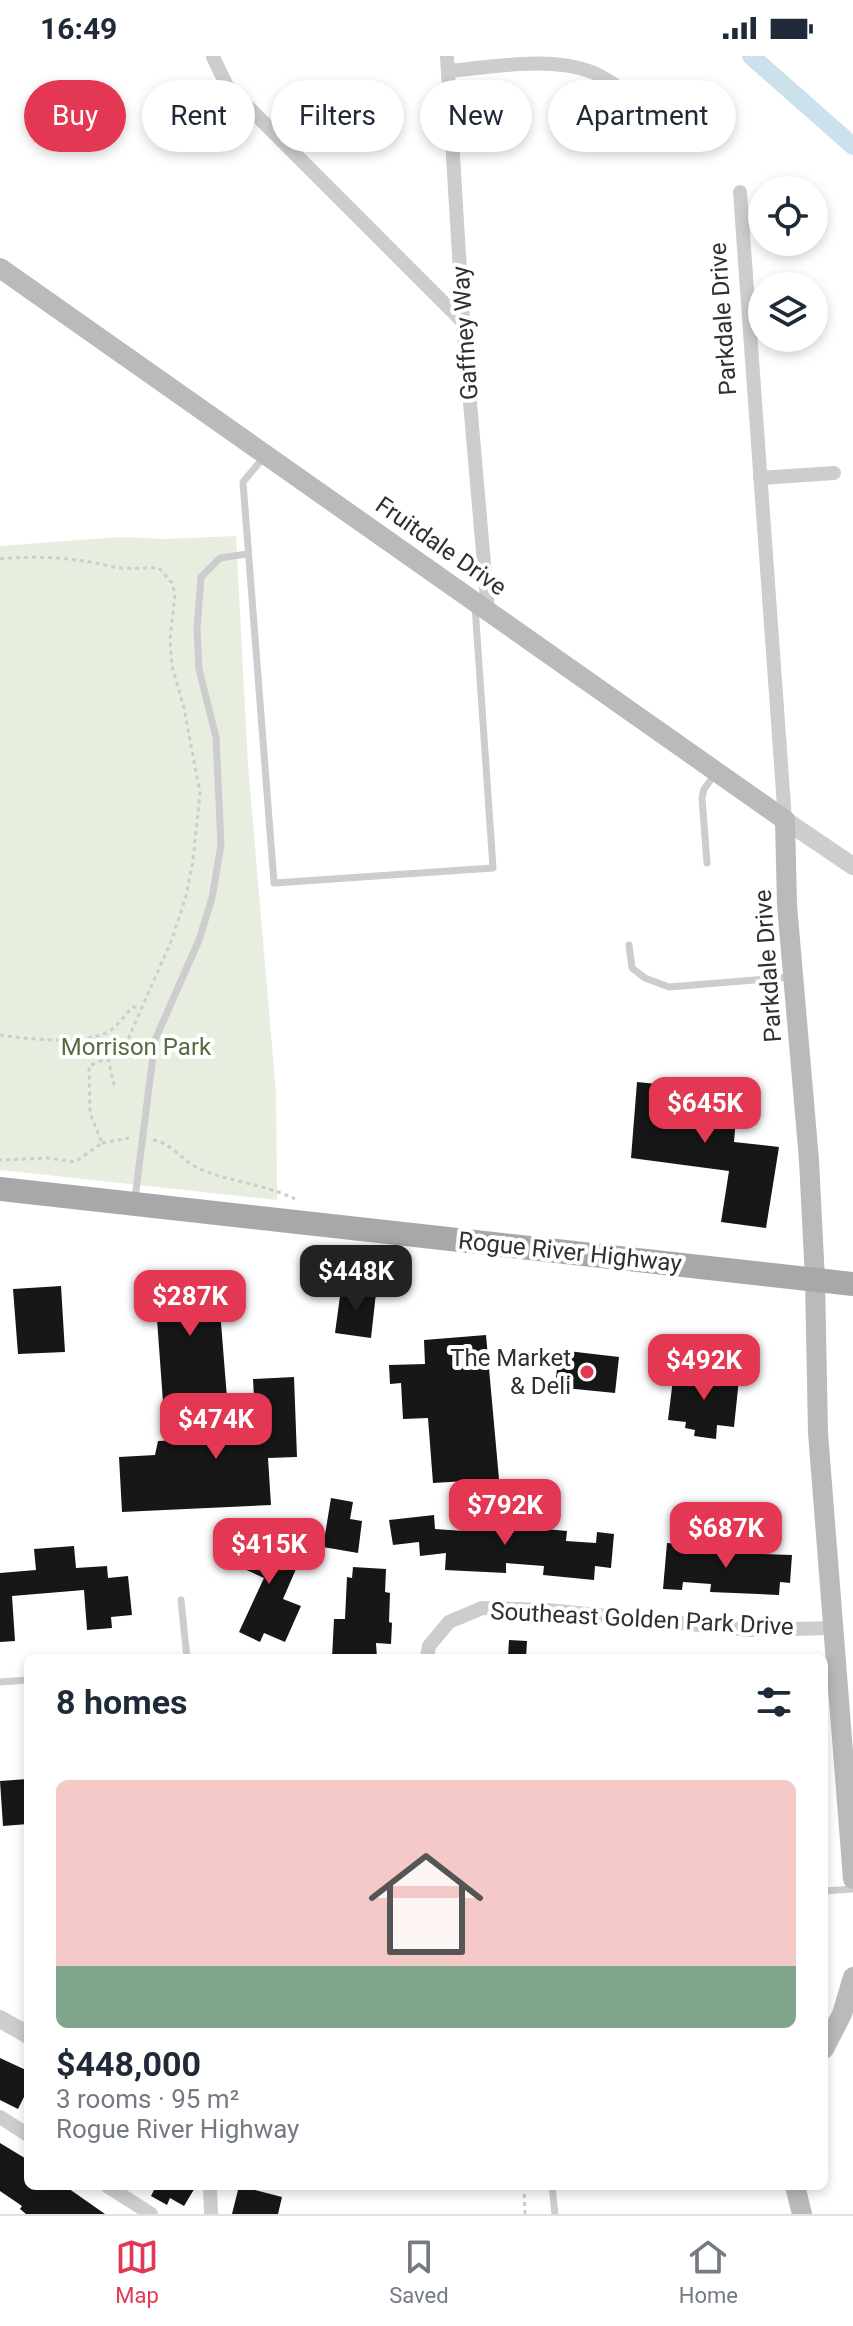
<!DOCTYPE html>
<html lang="en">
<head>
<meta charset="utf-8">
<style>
  body { margin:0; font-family:Roboto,sans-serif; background:#f6f6f7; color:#1f2937; height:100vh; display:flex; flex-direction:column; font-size:30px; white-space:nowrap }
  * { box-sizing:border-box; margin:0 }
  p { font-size:26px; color:#747a83 }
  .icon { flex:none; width:44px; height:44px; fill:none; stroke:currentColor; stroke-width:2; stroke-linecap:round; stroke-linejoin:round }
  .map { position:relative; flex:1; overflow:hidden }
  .drawer { position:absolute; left:24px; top:1598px; width:804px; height:536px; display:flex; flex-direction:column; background:#fff; border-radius:12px; box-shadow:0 4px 12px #0003 }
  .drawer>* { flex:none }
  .hud { position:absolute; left:24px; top:24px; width:806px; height:72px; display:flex; gap:16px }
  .buttons { position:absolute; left:748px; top:120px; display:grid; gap:16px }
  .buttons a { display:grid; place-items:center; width:80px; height:80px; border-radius:50%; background:#fff; box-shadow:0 4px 12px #0003; font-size:40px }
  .price { position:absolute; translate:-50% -68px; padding:0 18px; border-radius:16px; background:#e33753; color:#fff; font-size:26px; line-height:52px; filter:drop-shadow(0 2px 4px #0008) }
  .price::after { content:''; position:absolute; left:50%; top:48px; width:24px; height:18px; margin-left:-12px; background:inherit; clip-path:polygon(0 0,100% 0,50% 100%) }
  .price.on { background:#222; color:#fff }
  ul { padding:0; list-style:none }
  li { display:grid; align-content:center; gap:16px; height:424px; padding:0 32px }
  li span { display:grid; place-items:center; height:248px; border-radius:12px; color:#555 }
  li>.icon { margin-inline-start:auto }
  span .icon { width:144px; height:144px; fill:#fffc; stroke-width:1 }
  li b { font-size:34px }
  h2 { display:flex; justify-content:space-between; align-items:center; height:96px; padding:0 32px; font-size:34px }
  .tag { padding:0 28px; border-radius:36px; background:#fff; box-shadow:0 4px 12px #0003; font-size:28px; line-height:72px }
  .tag.on { background:#e33753; color:#fff }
  .status { display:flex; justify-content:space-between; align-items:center; height:56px; padding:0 40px; background:#fff; direction:ltr }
  .status svg { height:22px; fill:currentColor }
  .menu { display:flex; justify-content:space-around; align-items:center; height:112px; border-top:2px solid #e0e1e3; background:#fff; font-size:22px; color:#747a83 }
  .menu a { display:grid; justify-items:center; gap:4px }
  .menu .on { color:#e33753 }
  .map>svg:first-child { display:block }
  .green { fill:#e7eddf }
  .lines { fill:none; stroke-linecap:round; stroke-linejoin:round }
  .canal { stroke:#cbe2ec; stroke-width:18 }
  .building { fill:#171717 }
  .path { stroke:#cdcdcd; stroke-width:3; stroke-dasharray:4 4; stroke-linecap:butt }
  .service { stroke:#cdcdcd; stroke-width:7 }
  .minor { stroke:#cdcdcd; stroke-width:14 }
  .tertiary { stroke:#cdcdcd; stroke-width:18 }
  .secondary { stroke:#bababa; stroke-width:20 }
  .primary { stroke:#a8a8a8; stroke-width:24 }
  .poi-dot { fill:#e33753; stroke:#fff; stroke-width:3 }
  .labels { text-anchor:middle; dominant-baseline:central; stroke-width:8; stroke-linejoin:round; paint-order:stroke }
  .street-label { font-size:24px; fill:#303030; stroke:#fff }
  .park-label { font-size:24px; fill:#576c3e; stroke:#fff }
  .poi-label { font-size:24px; fill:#303030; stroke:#fff; text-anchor:end }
</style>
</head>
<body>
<div class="status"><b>16:49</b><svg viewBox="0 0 49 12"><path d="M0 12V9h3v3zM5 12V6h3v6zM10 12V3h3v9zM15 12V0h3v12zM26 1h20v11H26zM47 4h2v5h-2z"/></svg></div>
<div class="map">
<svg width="853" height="2158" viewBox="0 0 853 2158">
  <rect width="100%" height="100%" fill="#fff"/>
  <path class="green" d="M236 480 248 709 276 1037 277 1144 0 1114V490L120 481 165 483Z"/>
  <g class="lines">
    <path class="canal" d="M751 0 853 90"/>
  </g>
  <path class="building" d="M637 1026 738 1036 734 1086 779 1091 766 1172 721 1166 729 1115 631 1102Z
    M217 1217 227 1342 163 1346 154 1222Z
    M61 1230 65 1296 18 1298 13 1233Z
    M341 1233 376 1237 371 1282 335 1277Z
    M486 1279 499 1423 433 1427 428 1362 403 1363 401 1327 390 1328 389 1309 425 1308 424 1284Z
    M559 1294 619 1301 615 1337 555 1331Z
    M674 1315 739 1323 734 1371 717 1369 716 1383 694 1380 695 1374 685 1372 686 1366 668 1364Z
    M294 1321 297 1401 268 1402 271 1449 122 1456 119 1401 155 1399 158 1385 256 1380 253 1323Z
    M331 1442 353 1446 350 1463 362 1465 358 1497 323 1491Z
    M434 1459 435 1473 464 1475 465 1466 523 1468V1471L567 1475 566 1485 596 1487 597 1476 614 1478 611 1512 595 1510 594 1524 543 1519 544 1510 506 1507V1517L445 1514 446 1497 420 1500 419 1486 393 1489 389 1464Z
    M260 1472 296 1488 287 1509 296 1513 283 1543 301 1550 285 1586 264 1577 260 1586 239 1576 264 1522 231 1507 241 1485 252 1490Z
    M667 1487 704 1490 703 1496 792 1499 790 1527 780 1526 779 1539 710 1536 711 1528 683 1526 682 1534 663 1533Z
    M74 1490 76 1512 107 1510 108 1522 128 1520 132 1559 111 1561 112 1572 87 1574 84 1534 12 1540 15 1585 0 1586V1517L36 1514 34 1493Z
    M353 1511 386 1513 385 1536 390 1537 389 1566 392 1567 391 1588 376 1587 377 1602H332L334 1563H345L347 1521 352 1522Z
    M509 1584 527 1585 526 1602H508Z
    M28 1723V1768L3 1770 0 1725Z
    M0 2002 28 2015V2033L18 2053 0 2044Z
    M0 2087 28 2104V2130H65L105 2158H26L20 2153 22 2150 0 2135Z
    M148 2130H196L184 2150 170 2142 167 2149 151 2140 154 2134Z
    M239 2130 282 2141 278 2158H232Z"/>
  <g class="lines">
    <path class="path" d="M0 503C40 499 76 502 114 511 128 514 145 511 159 512L172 527 175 538 170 583 172 610 184 652 200 737 193 804 186 840 172 883 125 990H120L108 1002 89 1010 90 1057 102 1087 75 1106 48 1102 0 1104
      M0 979C25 983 90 990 111 974 119 968 126 958 133 951L141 952
      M108 1002 114 1029
      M153 1084C171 1086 183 1106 200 1113 230 1126 265 1128 295 1143
      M102 1087 129 1082
      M524 2130 525 2158"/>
    <path class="service" d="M264 401 243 426 274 827 493 812 475 550
      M707 807 702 742 704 733 716 717
      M629 889 632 912 645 922 669 931 791 921
      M135 1142 155 984 199 884 212 842 221 789 216 681 199 613 197 572 201 521 220 502 247 498
      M181 1544 187 1602
      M0 1626 28 1624
      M824 1835 853 1833
      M552 2130 555 2158"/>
    <path class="minor" d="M447 0 463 266 488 554
      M213 1 227 30 463 266
      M448 15C493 11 550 0 592 16 602 20 611 27 620 32
      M740 136 785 764
      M760 422 834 417
      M427 1602 429 1590 449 1566 482 1552 547 1554 749 1574 833 1572
      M0 2061 28 2079
      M107 2130 151 2158
      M210 2130 211 2158"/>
    <path class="tertiary" d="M785 764 853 810
      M0 1963 28 1979"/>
    <path class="secondary" d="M0 212 785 764 787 849 809 1104 815 1224 818 1377 853 1823
      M824 1993 842 1958 853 1921
      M795 2130 802 2158"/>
    <path class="primary" d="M0 1133 853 1228"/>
  </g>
  <circle class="poi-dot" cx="587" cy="1316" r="8"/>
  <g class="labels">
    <g class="street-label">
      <text transform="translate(723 263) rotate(-94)">Parkdale Drive</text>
      <text transform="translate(465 277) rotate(-94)">Gaffney Way</text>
      <text transform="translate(441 490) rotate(35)">Fruitdale Drive</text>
      <text transform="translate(768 910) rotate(-94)">Parkdale Drive</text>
      <text transform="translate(570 1196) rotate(6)">Rogue River Highway</text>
      <text transform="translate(642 1563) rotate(3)">Southeast Golden Park Drive</text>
    </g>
    <g class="park-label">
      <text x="136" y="991">Morrison Park</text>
    </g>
    <g class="poi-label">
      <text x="571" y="1302">The Market<tspan x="571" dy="28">&amp; Deli</tspan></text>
    </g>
  </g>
</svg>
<div class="buttons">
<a><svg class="icon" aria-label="locate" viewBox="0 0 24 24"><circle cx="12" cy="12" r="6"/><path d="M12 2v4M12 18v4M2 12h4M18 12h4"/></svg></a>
<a><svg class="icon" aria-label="layers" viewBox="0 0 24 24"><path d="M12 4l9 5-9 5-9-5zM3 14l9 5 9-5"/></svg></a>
</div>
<b class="price" style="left:705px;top:1089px">$645K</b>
<b class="price on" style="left:356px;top:1257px">$448K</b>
<b class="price" style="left:190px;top:1282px">$287K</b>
<b class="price" style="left:704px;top:1346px">$492K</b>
<b class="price" style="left:216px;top:1405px">$474K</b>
<b class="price" style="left:505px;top:1491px">$792K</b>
<b class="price" style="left:726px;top:1514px">$687K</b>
<b class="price" style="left:269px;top:1530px">$415K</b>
<div class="hud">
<a class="tag on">Buy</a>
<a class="tag">Rent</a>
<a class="tag">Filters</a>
<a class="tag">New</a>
<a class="tag">Apartment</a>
</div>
<section class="drawer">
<h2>8 homes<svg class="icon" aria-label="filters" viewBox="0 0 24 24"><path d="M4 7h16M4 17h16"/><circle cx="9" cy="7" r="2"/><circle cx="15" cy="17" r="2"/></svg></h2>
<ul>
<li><span style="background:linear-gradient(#f6c9c9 75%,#7fa58c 0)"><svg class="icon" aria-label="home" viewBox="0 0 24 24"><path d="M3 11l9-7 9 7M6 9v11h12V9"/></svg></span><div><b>$448,000</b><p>3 rooms · 95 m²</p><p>Rogue River Highway</p></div></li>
</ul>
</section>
</div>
<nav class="menu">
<a class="on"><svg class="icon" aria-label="map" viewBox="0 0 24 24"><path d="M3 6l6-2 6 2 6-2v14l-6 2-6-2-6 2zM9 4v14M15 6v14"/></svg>Map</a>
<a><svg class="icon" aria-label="saved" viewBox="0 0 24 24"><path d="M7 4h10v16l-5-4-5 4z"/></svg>Saved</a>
<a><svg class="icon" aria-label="home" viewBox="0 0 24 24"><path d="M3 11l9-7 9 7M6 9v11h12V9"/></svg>Home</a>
</nav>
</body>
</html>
